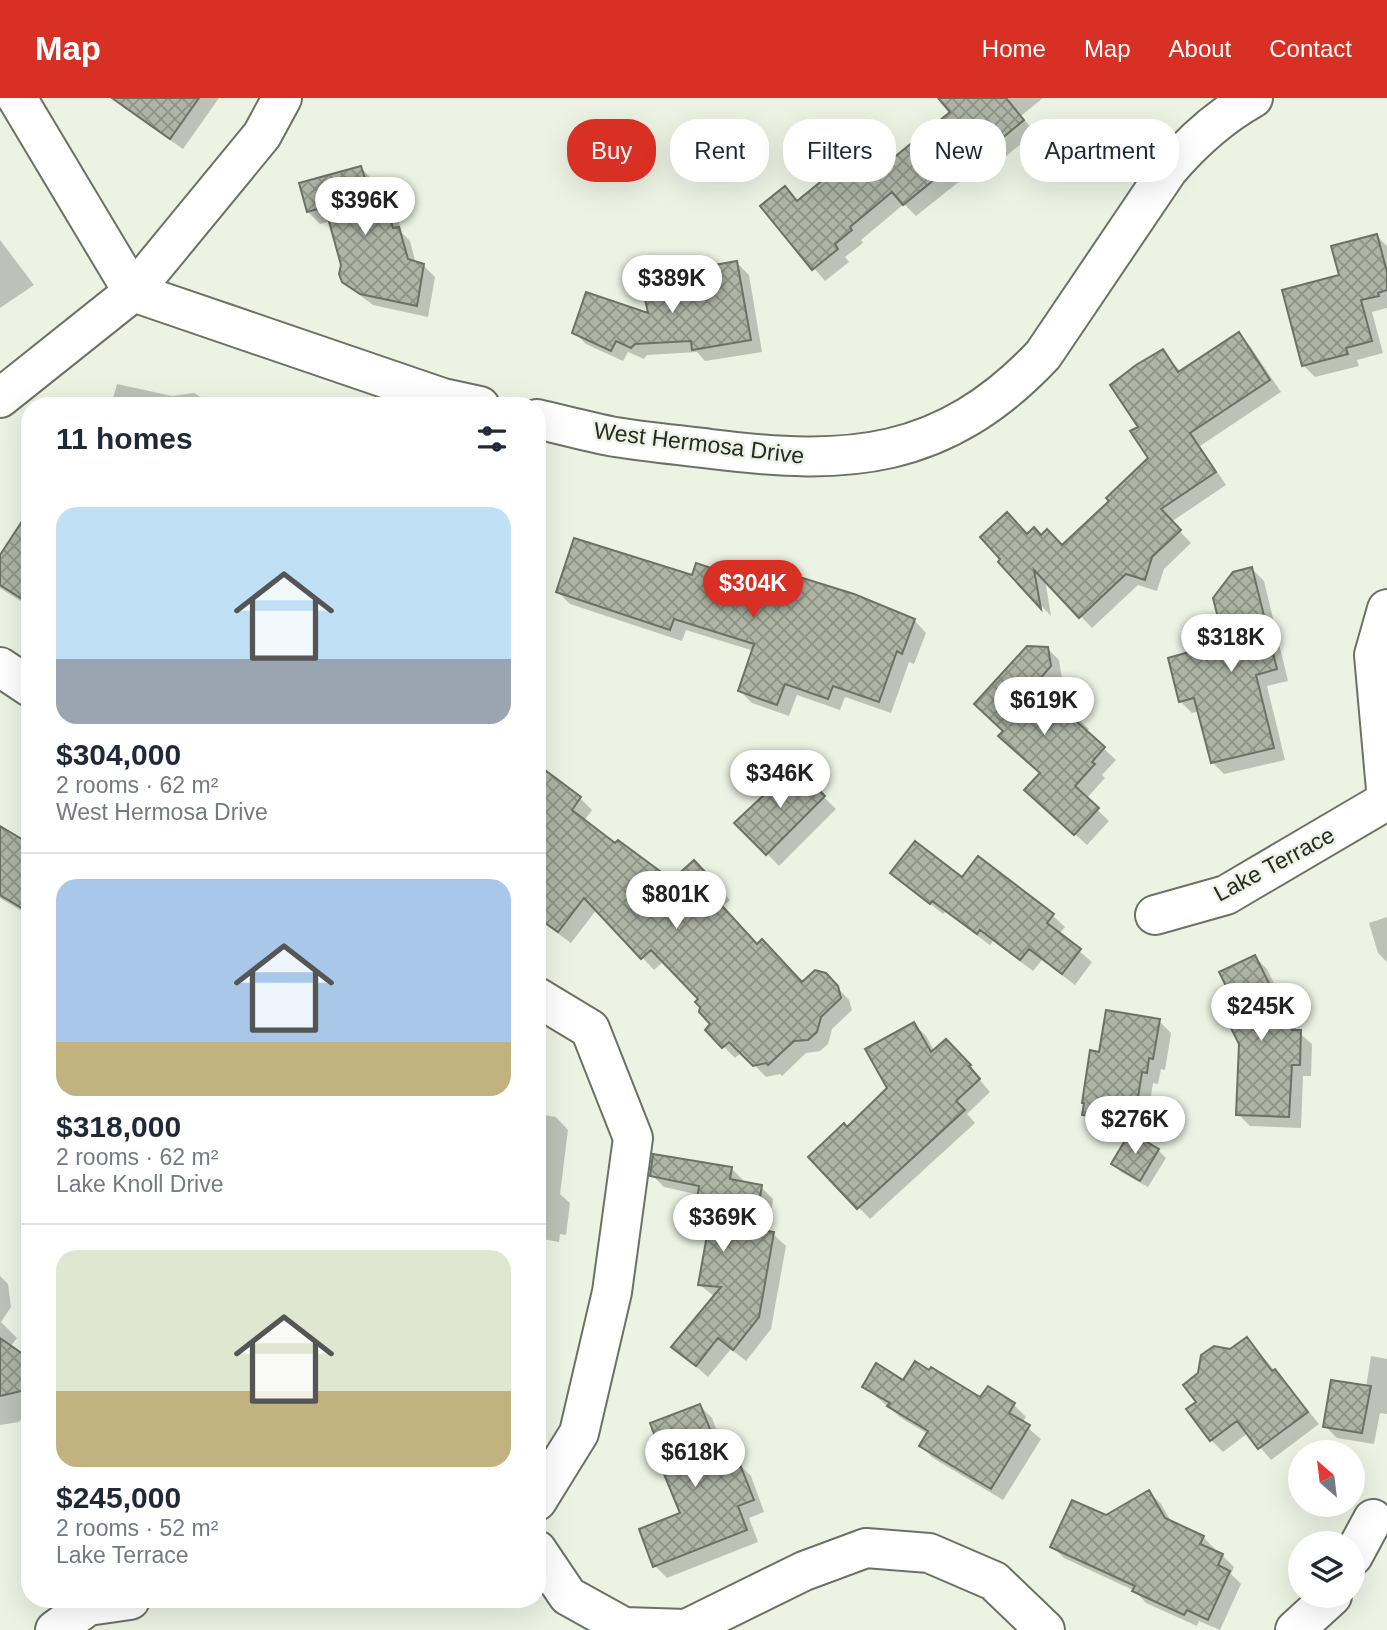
<!DOCTYPE html>
<html lang="en">
<head>
<meta charset="utf-8">
<style>
  body { margin:0; font-family:Helvetica,sans-serif; background:#f2f2f3; color:#1f2937; height:100vh; display:flex; flex-direction:column; font-size:26px; white-space:nowrap }
  * { box-sizing:border-box; margin:0 }
  p { font-size:23px; color:#747a83 }
  .icon { flex:none; width:38px; height:38px; fill:none; stroke:currentColor; stroke-width:2; stroke-linecap:round; stroke-linejoin:round }
  .map { position:relative; flex:1; overflow:hidden }
  .panel { position:absolute; left:21px; top:299px; width:525px; height:1211px; display:flex; flex-direction:column; background:#fff; border-radius:28px; box-shadow:0 7px 28px #0002 }
  .panel>* { flex:none }
  .banner { position:absolute; left:567px; top:21px; width:665px; height:63px; display:flex; gap:14px }
  .needle { width:46px; rotate:332deg }
  .fabs { position:absolute; left:1288px; top:1342px; display:grid; gap:14px }
  .fabs a { display:grid; place-items:center; width:77px; height:77px; border-radius:50%; background:#fff; box-shadow:0 7px 28px #0002; font-size:35px }
  .price { position:absolute; translate:-50% -60px; padding:0 16px; border-radius:24px; background:#fff; color:#222; font-size:23px; line-height:46px; filter:drop-shadow(0 2px 4px #0008) }
  .price::after { content:''; position:absolute; left:50%; top:42px; width:21px; height:16px; margin-left:-10px; background:inherit; clip-path:polygon(0 0,100% 0,50% 100%) }
  .price.selected { background:#d93025; color:#fff }
  ul { padding:0; list-style:none }
  li { display:grid; align-content:center; gap:14px; height:371px; padding:0 35px }
  li+li { border-top:2px solid #e0e1e3 }
  li span { display:grid; place-items:center; height:217px; border-radius:21px; color:#555 }
  li>.icon { margin-inline-start:auto }
  span .icon { width:126px; height:126px; fill:#fffc; stroke-width:1 }
  li b { font-size:30px }
  h2 { display:flex; justify-content:space-between; align-items:center; height:84px; padding:0 35px; font-size:30px }
  .chip { padding:0 24px; border-radius:28px; background:#fff; box-shadow:0 7px 28px #0002; font-size:24px; line-height:63px }
  .chip.selected { background:#d93025; color:#fff }
  header { display:flex; align-items:center; gap:42px; box-sizing:border-box; height:98px; padding:0 35px; background:#d93025; color:#fff }
  header strong { font-size:33px }
  nav { display:flex; gap:38px; margin-inline-start:auto; font-size:24px }
  .map>svg:first-child { display:block }
  .shadow { fill:#0003 }
  .building { fill:url(#building-cross-hatch); stroke:#6c7264; stroke-width:2 }
  .lines { fill:none; stroke-linecap:round; stroke-linejoin:round }
  .minor-casing { stroke:#6c7263; stroke-width:42 }
  .minor { stroke:#fff; stroke-width:38 }
  .labels { text-anchor:middle; dominant-baseline:central; stroke-width:5; stroke-linejoin:round; paint-order:stroke }
  .street-label { font-size:23px; fill:#282b25; stroke:#ecf3e3 }
</style>
</head>
<body>
<header>
<strong>Map</strong>
<nav><a>Home</a><a>Map</a><a>About</a><a>Contact</a></nav>
</header>
<div class="map">
<svg width="1387" height="1532" viewBox="0 0 1387 1532">
  <defs>
    <pattern id="building-cross-hatch" width="8" height="8" patternUnits="userSpaceOnUse" patternTransform="scale(1.75)"><rect width="8" height="8" fill="#aeb5a5"/><path d="M0 0l8 8M0 8l8-8" fill="none" stroke="#8e9386"/></pattern>
  </defs>
  <rect width="100%" height="100%" fill="#ecf3e3"/>
  <path class="shadow" d="M113 0H219L183 51 124 10Z
    M940 0H1043L1021 18 1035 34 997 66 990 59 916 118 904 106 861 142 863 145 845 159 849 164 825 183 762 108 785 90 798 104 847 77 867 83 952 15Z
    M361 70 373 82 376 93 381 92 393 104 402 135 410 143 416 166 423 167 435 179 428 219 373 207 357 195 344 183 343 167 331 123 320 126 308 114Z
    M1377 138 1387 148V210L1372 214 1383 255 1357 262 1359 268 1315 279 1303 267 1341 178Z
    M0 142 34 187 0 210Z
    M737 165 749 177 762 254 705 263 697 254 647 257 644 261 628 254 623 263 586 246 574 234 650 218 709 186Z
    M1238 236 1250 248 1281 294 1200 348 1226 387 1171 424 1191 445 1164 471 1157 493 1138 487 1092 530 1045 481 1051 518 1000 464 1027 438 1041 439 1062 448 1112 403 1150 360 1140 329 1163 253 1181 274Z
    M117 286 172 298 194 295 212 306 220 308H103L104 303 112 304Z
    M30 416V509L0 490V460Z
    M1252 471 1264 483 1288 583 1267 588 1285 662 1224 676 1212 664 1200 613 1192 615 1180 603 1226 545Z
    M693 479 772 492 914 522 926 535 914 566 909 564 891 615 845 599 840 612 797 597 789 618 752 605 740 593 754 553 686 532 682 543 570 506 558 494Z
    M1047 550 1059 562 1062 581 1050 595 1089 631 1086 634 1116 662 1102 677 1105 680 1086 701 1109 723 1087 747 1038 703 1041 675 1013 649Z
    M795 671 836 711 779 768 737 725Z
    M537 684 580 700 592 712 584 723 615 748 672 785 694 764 730 802 722 809 758 848 802 886 825 877 849 902 852 912 832 931 828 946 820 953 806 955 782 978 780 976 766 979 742 954 735 960 707 932 713 927 701 901 664 863 654 872 597 811 571 845 537 820Z
    M0 730 30 748V818L0 800Z
    M892 775 962 781 1053 818 1065 829 1059 836 1092 864 1075 887 1042 862 1033 873 993 843 990 847 945 814 943 816Z
    M1387 819V864L1378 855 1369 825Z
    M1255 859 1267 871 1297 933 1312 946 1311 978H1303L1301 1030 1250 1028 1238 1016 1243 918Z
    M1159 923 1171 935 1165 972 1161 971 1158 986 1153 985 1145 1036 1096 1028 1084 1016 1101 956Z
    M914 926 926 938 935 954 946 943 981 980 979 981 990 994 967 1016 975 1025 870 1121 810 1059 847 1031 889 991Z
    M537 1016 556 1019 568 1032 560 1096 570 1105 566 1137 560 1136 559 1144 537 1140Z
    M1158 1052 1166 1060 1148 1089 1121 1074 1113 1066Z
    M732 1071 744 1083 743 1085 761 1089 773 1101 768 1135 773 1136 786 1148 771 1231 746 1263 731 1251 708 1279 674 1249 715 1199 700 1187 708 1130 696 1118 700 1097 664 1089 652 1077Z
    M0 1178 8 1186 11 1209 1 1224 17 1240 10 1249 30 1264V1310L19 1324 0 1327Z
    M1246 1241 1286 1285 1319 1326 1271 1362 1248 1335 1223 1354 1211 1342 1198 1304 1199 1276Z
    M1371 1258 1387 1261V1316L1380 1315 1374 1346 1337 1340 1325 1328 1366 1289Z
    M904 1284 981 1302 988 1291 1014 1307 1026 1319 1022 1325 1041 1341 1003 1402 933 1360 921 1348 928 1336 901 1320 864 1288Z
    M700 1308 712 1320 731 1369 739 1366 751 1378 764 1414 749 1420 758 1444 667 1480 655 1468 682 1416 671 1376Z
    M1149 1394 1161 1406 1172 1425 1203 1439 1215 1451 1214 1454 1222 1457 1234 1469 1231 1476 1241 1486 1220 1532 1199 1523 1197 1528 1146 1505 1135 1493 1064 1460 1052 1448Z"/>
  <path class="building" d="M112 0H199L170 41Z
    M938 0H1006L1024 22 984 55 977 47 903 107 892 94 850 129 852 132 835 146 838 151 812 172 760 108 785 88 797 103 840 68 846 75 855 68 866 82 950 14Z
    M361 68 369 93 382 90 393 130 399 129 408 161 424 166 417 208 360 196 342 184 339 176 341 167 325 109 307 114 299 85Z
    M1377 136 1387 174V192L1378 195 1379 198 1361 202 1372 243 1346 250 1348 256 1302 268 1282 192 1339 177 1331 148Z
    M737 163 751 242 692 252 691 243 635 246 631 250 616 243 611 253 572 235 586 194 648 215 644 196 707 185 703 169Z
    M1239 234 1270 282 1190 335 1216 374 1161 411 1181 432 1152 459 1145 482 1126 476 1079 520 1034 472 1041 511 998 464 1000 461 980 439 1007 414 1027 436 1034 429 1041 437 1047 431 1062 447 1109 403 1106 400 1148 360 1130 333 1138 329 1110 287 1136 267 1163 251 1178 274Z
    M30 411V506L0 487V457Z
    M574 440 692 477 696 465 771 490 777 472 854 496 915 521 902 556 897 553 879 604 833 588 828 601 785 586 777 607 738 593 754 546 674 521 670 532 556 494Z
    M1252 469 1277 571 1256 577 1274 650 1211 665 1194 600 1179 604 1168 560 1224 544 1213 500 1233 474Z
    M1027 548 1048 549 1051 568 1039 582 1078 618 1075 622 1105 649 1092 664 1095 666 1075 688 1099 710 1074 737 1024 692 1040 675 998 638 1003 633 974 606Z
    M537 666 581 699 572 712 615 745 618 742 672 782 694 762 719 789 711 796 757 846 762 841 802 884 815 872 826 875 838 888 841 900 821 919 817 934 808 942 794 943 768 967 766 965 753 968 729 944 722 950 705 932 710 926 699 914 700 909 695 904 698 901 651 852 641 861 584 800 558 834 537 819Z
    M795 668 825 698 766 757 734 725Z
    M0 728 30 746V815L0 797Z
    M915 743 962 779 978 758 1054 816 1047 825 1081 851 1062 876 1029 851 1020 862 980 832 977 836 932 803 930 806 890 775Z
    M1255 857 1292 932H1301L1300 967H1292L1289 1019 1236 1017 1239 946 1228 924 1241 918 1219 874Z
    M1106 912 1160 921 1153 961 1149 960 1147 975 1142 974 1134 1025 1082 1017 1084 1005H1082L1090 952 1099 954Z
    M914 924 931 954 946 941 971 967 969 968 980 981 956 1003 965 1012 857 1111 808 1059 844 1025 847 1029 887 990 865 951Z
    M1130 1034 1159 1051 1140 1083 1111 1066Z
    M653 1056 732 1069 730 1081 762 1087 755 1131 774 1134 759 1219 733 1252 718 1240 696 1268 671 1249 721 1189 698 1187 710 1121 695 1118 699 1088 650 1078Z
    M1247 1239 1272 1273 1275 1271 1308 1314 1258 1351 1237 1323 1210 1343 1186 1311 1196 1304 1183 1287 1198 1275 1201 1257 1214 1248 1230 1251Z
    M0 1240 30 1261V1291L0 1298Z
    M915 1263 929 1272 931 1269 980 1299 988 1288 1015 1305 1009 1315 1030 1327 991 1391 919 1348 928 1333 887 1308 890 1305 862 1289 876 1265 903 1282Z
    M1331 1282 1371 1288 1362 1335 1323 1329Z
    M700 1306 725 1369 739 1364 754 1402 738 1408 747 1432 653 1469 639 1431 680 1415 664 1376 669 1375 650 1325Z
    M1149 1392 1165 1420 1204 1438 1200 1446 1223 1456 1218 1467 1230 1473 1208 1522 1187 1512 1184 1517 1132 1493 1135 1488 1050 1449 1072 1402 1106 1417Z"/>
  <g class="lines">
    <g class="minor-casing">
      <path id="minor" d="M17 0 133 194 443 300 480 308
        M0 300 133 194 262 37 282 0
        M537 321C563 327 589 334 615 339 647 344 679 347 711 351 847 368 943 363 1043 257L1168 72C1192 44 1221 18 1253 0
        M1387 511 1374 557 1387 703
        M0 569 30 589
        M1155 817 1226 797 1386 703
        M537 899 590 931 633 1040 612 1194 579 1335 537 1403
        M537 1452 568 1498 624 1529 686 1531 804 1473 866 1450 929 1455 994 1483 1045 1532
        M1353 1458 1373 1421
        M55 1532 88 1508 130 1502
        M1295 1532 1332 1498"/>
    </g>
    <use href="#minor" class="minor"/>
  </g>
  <g class="labels">
    <g class="street-label">
      <text transform="translate(699 345) rotate(7)">West Hermosa Drive</text>
      <text transform="translate(1274 766) rotate(-28)">Lake Terrace</text>
    </g>
  </g>
</svg>
<div class="fabs">
<a><svg class="needle" viewBox="-14 -14 28 28"><path d="M0-13l5 13h-10z" fill="#e53935"/><path d="M0 13l5-13h-10z" fill="#747a83"/></svg></a>
<a><svg class="icon" aria-label="layers" viewBox="0 0 24 24"><path d="M12 4l9 5-9 5-9-5zM3 14l9 5 9-5"/></svg></a>
</div>
<b class="price" style="left:365px;top:139px">$396K</b>
<b class="price" style="left:672px;top:217px">$389K</b>
<b class="price selected" style="left:753px;top:522px">$304K</b>
<b class="price" style="left:1231px;top:576px">$318K</b>
<b class="price" style="left:1044px;top:639px">$619K</b>
<b class="price" style="left:780px;top:712px">$346K</b>
<b class="price" style="left:676px;top:833px">$801K</b>
<b class="price" style="left:1261px;top:945px">$245K</b>
<b class="price" style="left:1135px;top:1058px">$276K</b>
<b class="price" style="left:723px;top:1156px">$369K</b>
<b class="price" style="left:695px;top:1391px">$618K</b>
<div class="banner">
<a class="chip selected">Buy</a>
<a class="chip">Rent</a>
<a class="chip">Filters</a>
<a class="chip">New</a>
<a class="chip">Apartment</a>
</div>
<section class="panel">
<h2>11 homes<svg class="icon" aria-label="filters" viewBox="0 0 24 24"><path d="M4 7h16M4 17h16"/><circle cx="9" cy="7" r="2"/><circle cx="15" cy="17" r="2"/></svg></h2>
<ul>
<li><span style="background:linear-gradient(#bfe0f5 70%,#9aa5b1 0)"><svg class="icon" aria-label="home" viewBox="0 0 24 24"><path d="M3 11l9-7 9 7M6 9v11h12V9"/></svg></span><div><b>$304,000</b><p>2 rooms · 62 m²</p><p>West Hermosa Drive</p></div></li>
<li><span style="background:linear-gradient(#a9c7e8 75%,#c2b280 0)"><svg class="icon" aria-label="home" viewBox="0 0 24 24"><path d="M3 11l9-7 9 7M6 9v11h12V9"/></svg></span><div><b>$318,000</b><p>2 rooms · 62 m²</p><p>Lake Knoll Drive</p></div></li>
<li><span style="background:linear-gradient(#dfe7d0 65%,#c2b280 0)"><svg class="icon" aria-label="home" viewBox="0 0 24 24"><path d="M3 11l9-7 9 7M6 9v11h12V9"/></svg></span><div><b>$245,000</b><p>2 rooms · 52 m²</p><p>Lake Terrace</p></div></li>
</ul>
</section>
</div>
</body>
</html>
